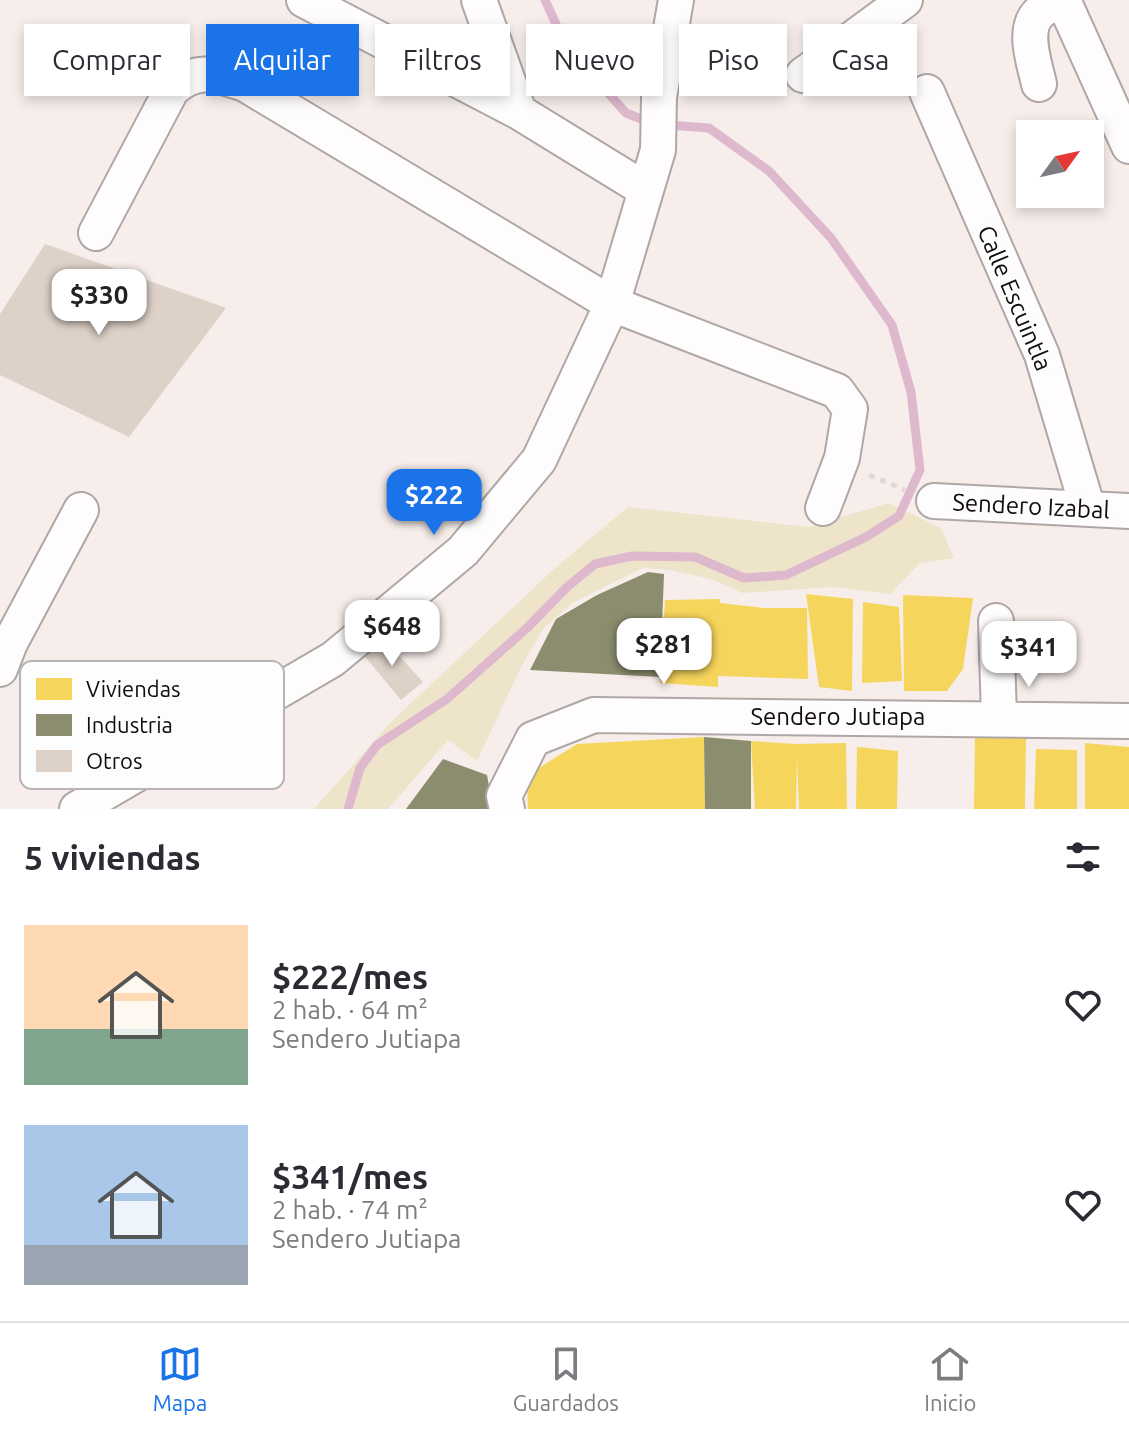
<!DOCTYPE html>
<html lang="es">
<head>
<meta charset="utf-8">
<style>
  body { margin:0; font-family:Ubuntu,sans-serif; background:#f2f2f3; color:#2b2b33; height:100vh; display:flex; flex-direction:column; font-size:30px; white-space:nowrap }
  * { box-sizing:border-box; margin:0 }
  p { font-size:26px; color:#7c7c81 }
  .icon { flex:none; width:44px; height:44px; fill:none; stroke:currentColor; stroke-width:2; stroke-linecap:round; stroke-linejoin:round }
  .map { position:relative; height:809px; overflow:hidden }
  .panel { display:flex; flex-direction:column; background:#fff; flex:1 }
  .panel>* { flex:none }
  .top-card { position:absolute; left:24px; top:24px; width:1082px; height:72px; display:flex; gap:16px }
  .needle { width:52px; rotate:57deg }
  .buttons { position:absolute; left:1016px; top:120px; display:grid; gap:16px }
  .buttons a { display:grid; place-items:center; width:88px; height:88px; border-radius:0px; background:#fff; box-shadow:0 4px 12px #0003; font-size:40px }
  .price { position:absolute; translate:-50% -68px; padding:0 18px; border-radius:16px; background:#fff; color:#222; font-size:26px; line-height:52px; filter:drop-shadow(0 2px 4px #0008) }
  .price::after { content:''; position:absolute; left:50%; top:48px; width:24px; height:18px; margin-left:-12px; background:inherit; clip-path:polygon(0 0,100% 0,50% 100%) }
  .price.active { background:#1a73e8; color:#fff }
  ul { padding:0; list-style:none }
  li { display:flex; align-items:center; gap:24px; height:200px; padding:0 24px }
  li span { display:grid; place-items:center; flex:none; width:224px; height:160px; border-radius:0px; color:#555 }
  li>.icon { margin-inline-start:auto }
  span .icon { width:96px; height:96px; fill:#fffc; stroke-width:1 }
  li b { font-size:34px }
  h2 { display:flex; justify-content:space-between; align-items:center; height:96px; padding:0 24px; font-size:34px }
  .tag { padding:0 28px; border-radius:0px; background:#fff; box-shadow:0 4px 12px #0003; font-size:28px; line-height:72px }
  .tag.active { background:#1a73e8; color:#fff }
  .menu { display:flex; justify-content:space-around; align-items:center; height:112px; border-top:2px solid #e1e1e2; background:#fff; font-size:22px; color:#7c7c81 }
  .menu a { display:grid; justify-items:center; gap:4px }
  .menu .active { color:#1a73e8 }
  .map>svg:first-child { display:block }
  .green { fill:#ede4ca }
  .homes { fill:#f6d55c }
  .industry { fill:#8c8c6e }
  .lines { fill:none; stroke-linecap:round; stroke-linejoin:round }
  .stream { stroke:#deb8cd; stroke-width:9 }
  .building { fill:#ddd1c8 }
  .minor-casing { stroke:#aea7a5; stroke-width:38 }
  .path { stroke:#dcd9d8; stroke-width:5; stroke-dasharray:6 6; stroke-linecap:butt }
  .minor { stroke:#fefcfc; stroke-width:34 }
  .labels { text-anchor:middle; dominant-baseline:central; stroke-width:8; stroke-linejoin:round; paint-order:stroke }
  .street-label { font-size:24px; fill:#110b0a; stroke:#fdfdfd }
  .key { fill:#fdfdfd; stroke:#b6b4b4; stroke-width:2 }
  .key-label { font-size:22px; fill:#110b0a }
</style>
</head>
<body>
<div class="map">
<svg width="1129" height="809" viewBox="0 0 1129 809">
  <rect width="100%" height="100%" fill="#f7eeeb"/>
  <path class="green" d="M889 503 941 528 954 558 920 563 890 594 833 587 742 593 712 579 669 570 643 568 574 602 543 629 520 669 477 761 448 740 388 809H314L392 721 554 569 628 507 808 527Z"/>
  <path class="homes" d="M806 594 853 599 852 691 819 687Z
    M903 595 973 598 963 669 947 691H904Z
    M720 599V603L765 608H807L808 679 718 676V687L660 683 665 600Z
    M863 602 899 607 902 681 862 683Z
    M975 736 1026 737 1025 809H974Z
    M704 737 705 809H528L527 786 534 771 577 744Z
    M751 741 796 744 846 743 847 809H799L797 759 796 809H755Z
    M1085 743 1129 747V809H1085Z
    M857 747 898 751 897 809H856Z
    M1036 749 1077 750V809H1034Z"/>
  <path class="industry" d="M648 572 664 574 660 677 530 670 556 619 597 595Z
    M704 737 751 741V809H705Z
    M443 759 487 775 493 809H406Z"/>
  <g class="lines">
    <path class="stream" d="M348 809 360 768 377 745 447 699 527 628 567 587 595 564 632 556 695 557 744 578 786 575 866 537 899 516 920 470 911 392 892 325 831 238 769 171 709 128 654 124 626 113 592 75 560 33 545 0"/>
  </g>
  <path class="building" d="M45 244 226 308 129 437 0 375V314Z
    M382 637 423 682 401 700 362 653Z"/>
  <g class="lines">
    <g class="minor-casing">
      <path id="minor" d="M304 0 519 112 646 190
        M479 0 519 112
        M1063 0 1129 146
        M803 75 905 0
        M1039 84C1035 65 1022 31 1038 14 1043 8 1053 4 1060 0
        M927 92 1042 355 1088 509
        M96 233 172 89C198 67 214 74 245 84L612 304 837 391 850 409 842 458 823 508
        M934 501 1129 511
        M996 621 999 718
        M0 669 10 643 81 510
        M77 809 333 659 463 551 539 460 612 304 658 150 659 97 676 0
        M507 809 504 796 533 739 594 715 1129 721"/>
    </g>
    <path class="path" d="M869 475 905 490"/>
    <use href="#minor" class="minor"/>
  </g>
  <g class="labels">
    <g class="street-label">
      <text transform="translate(1015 298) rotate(67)">Calle Escuintla</text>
      <text transform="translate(1031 506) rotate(3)">Sendero Izabal</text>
      <text x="838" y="716">Sendero Jutiapa</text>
    </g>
  </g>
  <rect x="20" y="661" width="264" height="128" rx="12" class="key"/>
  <rect x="36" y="678" width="36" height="22" fill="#f6d55c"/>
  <rect x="36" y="714" width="36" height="22" fill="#8c8c6e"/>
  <rect x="36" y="750" width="36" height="22" fill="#ddd1c8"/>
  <g class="key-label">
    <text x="86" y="697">Viviendas</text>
    <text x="86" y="733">Industria</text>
    <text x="86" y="769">Otros</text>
  </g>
</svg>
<div class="buttons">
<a><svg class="needle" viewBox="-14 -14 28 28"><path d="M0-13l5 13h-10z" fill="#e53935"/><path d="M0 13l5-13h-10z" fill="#7c7c81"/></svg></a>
</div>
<b class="price" style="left:99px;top:337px">$330</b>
<b class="price active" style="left:434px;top:537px">$222</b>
<b class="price" style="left:392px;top:668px">$648</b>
<b class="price" style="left:664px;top:686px">$281</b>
<b class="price" style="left:1029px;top:689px">$341</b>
<div class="top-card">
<a class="tag">Comprar</a>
<a class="tag active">Alquilar</a>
<a class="tag">Filtros</a>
<a class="tag">Nuevo</a>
<a class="tag">Piso</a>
<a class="tag">Casa</a>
</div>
</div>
<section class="panel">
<h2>5 viviendas<svg class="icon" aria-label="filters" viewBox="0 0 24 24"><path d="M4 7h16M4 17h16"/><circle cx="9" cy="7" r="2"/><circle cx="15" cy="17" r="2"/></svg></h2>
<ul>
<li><span style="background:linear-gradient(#ffd9b3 65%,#7fa58c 0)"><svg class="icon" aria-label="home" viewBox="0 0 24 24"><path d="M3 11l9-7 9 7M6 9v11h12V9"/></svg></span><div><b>$222/mes</b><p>2 hab. · 64 m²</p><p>Sendero Jutiapa</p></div><svg class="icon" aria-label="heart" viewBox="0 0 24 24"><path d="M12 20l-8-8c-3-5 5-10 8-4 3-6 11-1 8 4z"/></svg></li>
<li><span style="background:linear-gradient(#a9c7e8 75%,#9aa5b1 0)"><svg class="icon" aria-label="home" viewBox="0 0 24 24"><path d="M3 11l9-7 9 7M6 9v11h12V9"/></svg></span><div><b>$341/mes</b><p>2 hab. · 74 m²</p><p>Sendero Jutiapa</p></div><svg class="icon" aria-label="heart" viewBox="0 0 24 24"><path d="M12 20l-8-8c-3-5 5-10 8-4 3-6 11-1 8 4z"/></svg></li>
</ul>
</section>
<nav class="menu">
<a class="active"><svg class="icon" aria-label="map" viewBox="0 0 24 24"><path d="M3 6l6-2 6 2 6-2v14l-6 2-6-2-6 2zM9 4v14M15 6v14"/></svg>Mapa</a>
<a><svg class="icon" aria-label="saved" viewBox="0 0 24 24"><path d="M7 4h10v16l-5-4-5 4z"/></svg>Guardados</a>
<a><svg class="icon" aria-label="home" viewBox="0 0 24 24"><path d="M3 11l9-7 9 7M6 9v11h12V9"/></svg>Inicio</a>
</nav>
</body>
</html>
